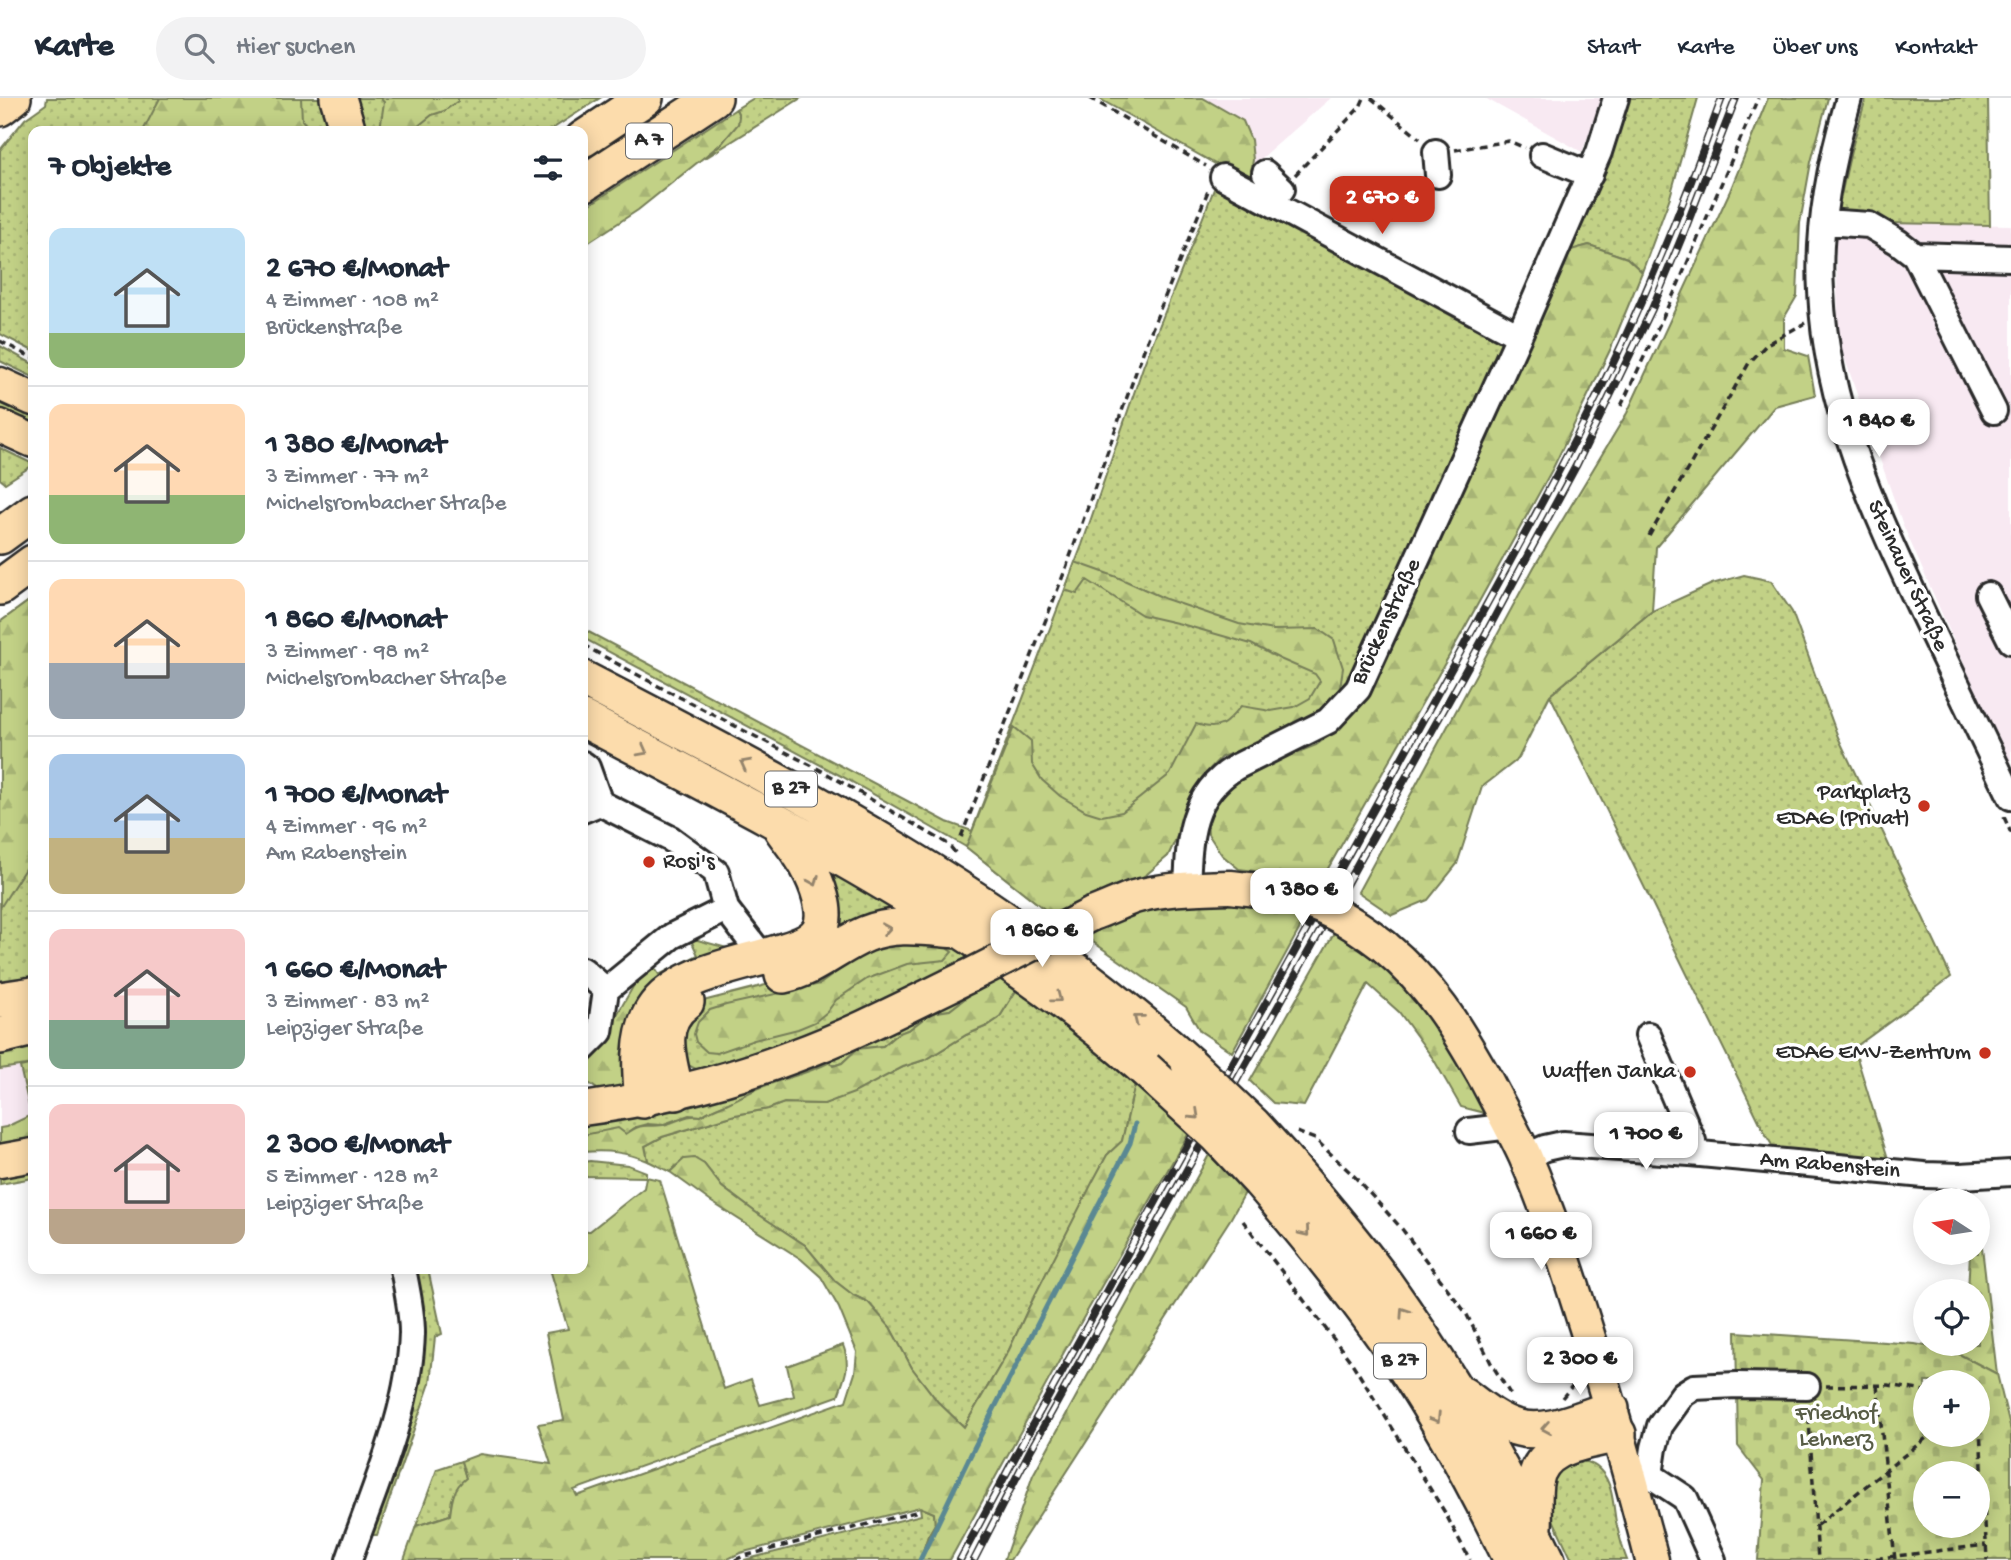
<!DOCTYPE html>
<html lang="de">
<head>
<meta charset="utf-8">
<style>
  body { margin:0; font-family:"Gochi Hand",sans-serif; background:#f2f2f3; color:#1f2937; height:100vh; display:flex; flex-direction:column; font-size:26px; white-space:nowrap }
  * { box-sizing:border-box; margin:0 }
  p { font-size:23px; color:#747a83 }
  .icon { flex:none; width:38px; height:38px; fill:none; stroke:currentColor; stroke-width:2; stroke-linecap:round; stroke-linejoin:round }
  .map { position:relative; flex:1; overflow:hidden }
  .drawer { position:absolute; left:28px; top:28px; width:560px; height:1148px; display:flex; flex-direction:column; background:#fff; border-radius:14px; box-shadow:0 4px 18px #0003 }
  .drawer>* { flex:none }
  .needle { width:46px; rotate:282deg }
  .tools { position:absolute; left:1913px; top:1090px; display:grid; gap:14px }
  .tools a { display:grid; place-items:center; width:77px; height:77px; border-radius:50%; background:#fff; box-shadow:0 4px 18px #0003; font-size:35px }
  .price { position:absolute; translate:-50% -60px; padding:0 16px; border-radius:14px; background:#fff; color:#222; font-size:23px; line-height:46px; filter:drop-shadow(0 2px 4px #0008) }
  .price::after { content:''; position:absolute; left:50%; top:42px; width:21px; height:16px; margin-left:-10px; background:inherit; clip-path:polygon(0 0,100% 0,50% 100%) }
  .price.current { background:#c8321e; color:#fff }
  ul { padding:0; list-style:none }
  li { display:flex; align-items:center; gap:21px; height:175px; padding:0 21px }
  li+li { border-top:2px solid #e0e1e3 }
  li span { display:grid; place-items:center; flex:none; width:196px; height:140px; border-radius:14px; color:#555 }
  li>.icon { margin-inline-start:auto }
  span .icon { width:84px; height:84px; fill:#fffc; stroke-width:1 }
  li b { font-size:30px }
  h2 { display:flex; justify-content:space-between; align-items:center; height:84px; padding:0 21px; font-size:30px }
  header { display:flex; align-items:center; gap:42px; box-sizing:border-box; height:98px; padding:0 35px; background:#fff; border-bottom:2px solid #e0e1e3 }
  header strong { font-size:33px }
  nav { display:flex; gap:38px; margin-inline-start:auto; font-size:24px }
  .search { width:490px; height:63px; background:#f2f2f3; display:flex; align-items:center; gap:18px; box-sizing:border-box; padding:0 24px; border-radius:38px; color:#747a83; font-size:26px }
  .map>svg:first-child { display:block }
  .built { fill:#f8e9f2 }
  .grass { fill:url(#grass-dots); stroke:#767e58; stroke-width:2 }
  .forest { fill:url(#forest-firs); stroke:#767e58; stroke-width:2 }
  .cemetery { fill:url(#cemetery-stones); stroke:#767e58; stroke-width:2; fill-rule:evenodd }
  .lines { fill:none; stroke-linecap:round; stroke-linejoin:round }
  .stream { stroke:#5a8893; stroke-width:5 }
  .minor-casing { stroke:#2b2b2b; stroke-width:30 }
  .major-casing { stroke:#2b2b2b; stroke-width:37 }
  .highway-casing { stroke:#2b2b2b; stroke-width:40 }
  .path { stroke:#2b2b2b; stroke-width:3.5; stroke-dasharray:7 5; stroke-linecap:butt }
  .minor { stroke:#fff; stroke-width:24 }
  .major { stroke:#fcdcac; stroke-width:32 }
  .highway { stroke:#fcdcac; stroke-width:35 }
  .rail-casing { stroke:#2b2b2b; stroke-width:8 }
  .rail { stroke:#fff; stroke-width:5; stroke-dasharray:16; stroke-linecap:butt }
  .major-bridge-casing { stroke:#2b2b2b; stroke-width:37; stroke-linecap:butt }
  .highway-bridge-casing { stroke:#2b2b2b; stroke-width:40; stroke-linecap:butt }
  .major-bridge { stroke:#fcdcac; stroke-width:32 }
  .highway-bridge { stroke:#fcdcac; stroke-width:35 }
  .oneway { stroke:#94846c }
  .poi-dot { fill:#c8321e; stroke:#fff; stroke-width:2.5 }
  .labels { text-anchor:middle; dominant-baseline:central; stroke-width:7; stroke-linejoin:round; paint-order:stroke }
  .shield { fill:#fff; stroke:#6b6b6b; stroke-width:2 }
  .shield-label { font-size:21px; font-weight:bold; fill:#2b2b2b }
  .street-label { font-size:23px; fill:#2b2b2b; stroke:#fff }
  .poi-label { font-size:23px; fill:#2b2b2b; stroke:#fff; text-anchor:end }
  .park-label { font-size:23px; fill:#585d46; stroke:#fff }
</style>
</head>
<body>
<header>
<strong>Karte</strong>
<div class="search"><svg class="icon" aria-label="search" viewBox="0 0 24 24"><circle cx="10" cy="10" r="6"/><path d="M15 15l6 6"/></svg>Hier suchen</div>
<nav><a>Start</a><a>Karte</a><a>Über uns</a><a>Kontakt</a></nav>
</header>
<div class="map">
<svg width="2011" height="1462" viewBox="0 0 2011 1462">
  <defs>
    <pattern id="grass-dots" width="8" height="8" patternUnits="userSpaceOnUse" patternTransform="scale(1.75)"><rect width="8" height="8" fill="#c2d186"/><path d="M2 2h.1M6 6h.1" fill="none" stroke="#a7b474" stroke-width="1.8" stroke-linecap="round"/></pattern>
    <pattern id="forest-firs" width="22" height="20" patternUnits="userSpaceOnUse" patternTransform="scale(1.75)"><rect width="22" height="20" fill="#c2d186"/><path d="M5 1l3.5 6h-7zM16 11l3.5 6h-7z" fill="#a7b474"/></pattern>
    <pattern id="cemetery-stones" width="16" height="16" patternUnits="userSpaceOnUse" patternTransform="scale(1.75)"><rect width="16" height="16" fill="#c2d186"/><path d="M2 7V4a2 2 0 0 1 4 0v3zM10 15v-3a2 2 0 0 1 4 0v3z" fill="#a7b474"/></pattern>
  </defs>
  <rect width="100%" height="100%" fill="#fff"/>
  <filter id="ink" filterUnits="userSpaceOnUse"><feTurbulence type="fractalNoise" baseFrequency=".0143" numOctaves="2"/><feDisplacementMap in="SourceGraphic" scale="14" xChannelSelector="R" yChannelSelector="G"/><feConvolveMatrix kernelMatrix="1 2 1 2 8 2 1 2 1" color-interpolation-filters="sRGB"/></filter>
  <g filter="url(#ink)">
    <path class="built" d="M1098 0H1331L1256 65 1249 85Z
      M1485 0H1603L1582 54Z
      M1835 124 2011 127V673L1903 427 1839 244Z
      M20 969 31 1017 6 1029 0 1030V971Z"/>
    <path class="grass" d="M47 0H321L335 33H33V253L0 236V52L25 21 46 6Z
      M347 0H600L549 33H357Z
      M754 0H801L704 61 723 44 739 18 736 11Z
      M1628 0H1698L1670 99 1642 174 1627 160 1589 147 1571 152 1608 60Z
      M1866 0H1988L1990 127 1835 124 1851 53Z
      M1219 85 1504 239 1364 558 1338 602 1275 640 1221 659 1202 679 1187 704 1180 732 1168 758 1147 776 1052 817 966 749 843 679 583 540V531L947 724 972 733 1082 447 1144 266 1205 114 1214 91Z
      M0 248 33 266V279L0 263Z
      M0 299 33 315V327L0 313Z
      M0 350 33 366V367L5 385 0 381Z
      M1744 477 1771 483 1792 514 1838 639 1951 879 1854 950 1890 1067 1777 1056 1765 1035 1550 597 1652 513 1712 486Z
      M33 500V879L0 884V524Z
      M812 762 902 813C885 815 867 822 852 831 841 839 830 851 818 856 780 873 737 875 699 890 682 897 664 913 659 931 654 948 660 962 661 979L659 981 654 982C645 974 647 959 649 947 652 929 657 912 671 899 705 868 766 872 807 853 826 844 838 821 833 800 829 786 820 774 812 762Z
      M690 840 731 851 666 888 659 877 698 857Z
      M858 845 957 848 970 858 939 874 941 880C863 917 783 947 701 973 679 965 677 958 673 937L695 909 707 902 789 881Z
      M1017 891 1136 982 1122 1043 1107 1057 1028 1211 1009 1252 964 1329 938 1304 912 1270 890 1229 868 1204 853 1197 835 1183 805 1147 758 1116 722 1089 704 1066 684 1061 670 1074 648 1063 645 1048 662 1039 735 1017 768 1011 784 1005 824 1006 903 969 927 961 966 937 987 928 999 920Z
      M976 892 950 912 931 915 910 931 897 936 883 948 857 951 842 965 833 968 829 964C809 975 788 979 766 987 752 992 740 1000 726 1006 716 1010 710 1012 701 1018L689 1017 661 1027 647 1026 636 1029 626 1036 596 1035 583 1037V1025Z
      M33 966V1016L31 1017 20 969Z
      M590 1063 628 1067 646 1074V1079L583 1078V1064Z
      M33 1067V1080L0 1086V1073Z
      M410 1171H428L442 1236 435 1239 430 1285 377 1437H372L363 1462H354L379 1406Z
      M1580 1362C1587 1364 1595 1366 1600 1372 1613 1385 1613 1407 1616 1424 1619 1437 1622 1450 1627 1462H1572L1550 1415V1375Z
      M461 1363 466 1380 452 1401 450 1417 416 1428 437 1371Z
      M920 1409 934 1415 935 1426 928 1438 920 1462H744L921 1417Z"/>
    <path class="forest" d="M160 0H301L302 22 311 33H143Z
      M380 0H458V3L444 13 432 17 412 33H383L380 31 384 4Z
      M1098 0H1203L1243 23 1251 42 1253 62 1250 80 1242 81Z
      M1768 0H1828L1811 64 1800 125 1797 198 1784 220V250L1808 258 1815 297 1775 308 1656 449 1652 513 1550 597 1518 661 1482 689 1457 766 1428 802 1392 817 1358 794 1534 469 1627 315 1730 93Z
      M736 11 739 18 738 26 723 44 638 112 583 148V111Z
      M1589 147 1627 160 1642 174 1611 250 1553 370 1449 558 1318 788 1270 775 1239 771 1222 757 1208 736 1207 722 1213 704 1227 682 1316 647 1330 637 1363 604 1571 152Z
      M1075 464 1117 479 1166 501 1239 526 1273 532 1318 531 1334 542 1343 570 1338 602 1331 610 1275 640 1221 659 1202 679 1187 704 1180 732 1168 758 1147 776 1119 794 1052 817 966 749 1014 629 1031 643 1032 666 1042 682 1060 698 1086 713 1102 718 1122 714 1170 676 1196 626C1220 634 1226 626 1241 608L1271 613 1294 609 1310 600 1320 583 1315 576 1280 561 1251 546 1181 526 1142 517 1087 482 1077 496 1065 492Z
      M33 500V758L0 810V524Z
      M1194 799 1270 808 1306 819 1232 954 1200 933 1186 909 1093 844 1082 833 1115 819Z
      M1335 833C1352 845 1371 856 1387 871 1430 912 1458 965 1488 1016L1461 1009 1434 962 1399 914 1368 886 1304 1008 1273 1005 1250 983Z
      M935 845 945 849 952 854 945 862 907 866 867 881 836 902 827 914 815 924 798 931 754 942 717 955 707 954 696 944 694 936 698 924 710 912 726 907 820 886 875 846Z
      M653 867 666 888 628 981 619 990 604 996 590 986 583 985V965L591 962 634 887Z
      M1001 879 1017 891 999 920 987 928 966 937 927 961 903 969 854 995 824 1006 784 1005 768 1011 735 1017 662 1039 645 1048 648 1063C625 1054 608 1052 583 1054V1037L618 1030 626 1036C645 1023 645 1030 663 1027 680 1024 683 1016 701 1018 710 1012 716 1010 726 1006 740 1000 752 992 767 987 789 979 809 975 830 964L833 968 842 965 857 951 883 948 897 936 910 931 931 915 950 912 976 892Z
      M33 947V966L0 971V954Z
      M1136 982 1190 1033 1069 1245 950 1462H920L928 1438 935 1426 934 1415 920 1409 740 1455 726 1462H404L416 1428 450 1417C452 1402 453 1390 466 1380L461 1363 480 1356 551 1366 538 1326 564 1322 546 1235 568 1231 550 1171H583V1133H590L644 1090 646 1079 660 1082 724 1291 751 1281 760 1307 794 1298 787 1268 843 1247C851 1268 845 1278 838 1298L574 1392 577 1398 846 1303 855 1275 857 1254 839 1210 821 1179 801 1161 710 1103 670 1074 684 1061 694 1060 704 1066 722 1089 758 1116 805 1147 835 1183 853 1197 868 1204 890 1229 912 1270 938 1304 964 1329 1009 1252 1028 1211 1093 1083 1107 1057 1122 1043Z
      M33 1016V1048L0 1054V1030L6 1029Z
      M1209 1057 1246 1093 1231 1120 1010 1462H1004L1033 1377Z
      M1978 1116 1997 1276 1955 1254 1960 1246H1978V1194L1968 1193 1970 1155H1978Z"/>
    <path class="cemetery" d="M1736 1234 1915 1246 1955 1254 1997 1276 2011 1333V1462H1758L1764 1382 1738 1348ZM1925 1284H1978V1337H1925ZM1925 1376H1978V1428H1925Z"/>
    <g class="lines">
      <path class="stream" d="M920 1462 968 1362 1130 1045 1135 1026"/>
      <g class="minor-casing">
        <path id="minor" d="M1849 0C1831 62 1817 128 1821 193 1826 310 1875 414 1924 518 1953 578 1982 639 2011 699
          M1436 54 1438 77
          M1542 57 1590 77
          M1265 75 1282 91 1270 104
          M1223 79 1519 238
          M1824 124 1869 127 1898 144 1915 157 1994 313
          M1915 157 2011 160
          M1988 497 2011 543
          M583 666 587 669 600 705
          M583 712 600 705 671 741 716 774 726 811 763 859
          M1187 790C1189 741 1190 697 1236 669L1328 623 1358 591 1519 238 1599 54 1616 0
          M583 872 606 892
          M1648 937 1693 1043 1690 1055
          M583 951 600 934 606 892 672 838 726 811
          M1469 1033 1511 1028
          M1525 1059 1545 1050 1563 1046 1690 1055 1924 1077 1961 1078 2011 1075
          M1650 1377 1654 1350 1660 1328 1683 1296 1694 1289 1737 1287 1807 1288
          M1635 1381 1650 1377 1685 1400 1713 1462
          M349 1462C374 1390 410 1312 412 1235 412 1213 407 1192 403 1171"/>
      </g>
      <g class="major-casing">
        <path id="major" d="M0 286 33 301
          M0 328 33 343
          M1092 816C1106 811 1120 804 1134 799 1166 790 1197 790 1230 789
          M1384 848C1432 888 1456 929 1486 982 1499 1007 1513 1032 1525 1058 1549 1113 1567 1170 1585 1227 1610 1305 1632 1383 1652 1462
          M583 1011C655 1001 726 984 794 958 854 936 911 906 969 878
          M0 1063 33 1057"/>
      </g>
      <g class="highway-casing">
        <path id="highway" d="M338 0 348 33
          M0 10 13 0
          M583 41 645 0
          M583 86 714 0
          M0 438 33 414
          M0 489 33 465
          M583 581C795 691 1011 803 1189 966
          M583 621C778 724 979 823 1145 971
          M783 877C814 871 837 848 866 836 894 824 928 830 958 832
          M0 902 33 897
          M0 938 33 930
          M676 994C669 964 655 925 686 904
          M643 1002C640 974 637 937 653 912 675 876 738 867 777 855 791 851 811 846 819 833 830 815 816 783 807 767 800 754 790 743 782 731
          M1282 1059C1317 1100 1354 1143 1386 1187 1448 1274 1501 1366 1547 1462
          M1260 1083C1310 1141 1359 1201 1402 1265 1444 1328 1479 1394 1512 1462
          M1463 1297C1479 1309 1495 1323 1515 1329 1546 1339 1582 1320 1611 1311
          M1534 1429C1535 1415 1533 1399 1535 1385 1539 1346 1588 1344 1618 1336"/>
      </g>
      <path class="path" d="M1090 0 1206 68
        M1371 0 1420 41
        M1455 52 1509 43 1525 50
        M1295 77 1360 9 1364 0
        M0 243 33 260
        M1621 308 1677 189 1758 0
        M1649 438 1749 265 1767 246 1805 225
        M583 547 660 589 824 674 948 746 958 758
        M2004 719 2011 735
        M961 739 1066 470 1147 243 1208 93
        M1297 1034 1315 1041 1355 1079 1402 1131 1466 1215 1491 1265 1512 1299
        M1243 1123 1352 1265 1444 1413 1470 1462
        M1877 1287 1895 1462
        M1826 1288 1889 1287 1925 1293
        M1562 1300 1577 1282
        M1808 1307 1818 1462
        M1978 1329 1980 1331 1987 1462
        M1817 1427 1930 1337
        M735 1462 744 1458 919 1413
        M1864 1462 1986 1447"/>
      <use href="#minor" class="minor"/>
      <use href="#major" class="major"/>
      <use href="#highway" class="highway"/>
      <g class="rail-casing">
        <path id="rail" d="M960 1462 1022 1346C1145 1123 1268 901 1392 678 1454 565 1518 452 1578 336 1634 228 1681 115 1722 0
          M974 1462 1031 1351 1472 561 1577 366 1652 211 1684 134 1736 0"/>
      </g>
      <use href="#rail" class="rail"/>
      <g class="major-bridge-casing">
        <path id="major-bridge" d="M1230 789C1246 791 1263 792 1278 795 1319 804 1352 823 1384 848
          M969 878 1092 816"/>
      </g>
      <g class="highway-bridge-casing">
        <path id="highway-bridge" d="M1189 966 1253 1027 1282 1059
          M1145 971 1217 1037 1260 1083"/>
      </g>
      <use href="#major-bridge" class="major-bridge"/>
      <use href="#highway-bridge" class="highway-bridge"/>
    </g>
    <defs><path id="oneway-chevron" d="M-2-3.5L2.5 0L-2 3.5" fill="none" stroke-width="1.6" stroke-linecap="round" stroke-linejoin="round" transform="scale(1.75)"/></defs>
    <g class="oneway">
      <use href="#oneway-chevron" transform="translate(643 653) rotate(28)"/>
      <use href="#oneway-chevron" transform="translate(745 666) rotate(-152)"/>
      <use href="#oneway-chevron" transform="translate(814 783) rotate(67)"/>
      <use href="#oneway-chevron" transform="translate(886 831) rotate(-10)"/>
      <use href="#oneway-chevron" transform="translate(1057 900) rotate(37)"/>
      <use href="#oneway-chevron" transform="translate(1138 921) rotate(-142)"/>
      <use href="#oneway-chevron" transform="translate(1195 1017) rotate(43)"/>
      <use href="#oneway-chevron" transform="translate(1305 1134) rotate(50)"/>
      <use href="#oneway-chevron" transform="translate(1404 1214) rotate(-124)"/>
      <use href="#oneway-chevron" transform="translate(1436 1320) rotate(58)"/>
      <use href="#oneway-chevron" transform="translate(1546 1330) rotate(170)"/>
    </g>
  </g>
  <g class="poi-dot">
    <circle cx="1924" cy="708" r="7"/>
    <circle cx="649" cy="764" r="7"/>
    <circle cx="1985" cy="955" r="7"/>
    <circle cx="1690" cy="974" r="7"/>
  </g>
  <g class="labels">
    <g class="shield">
      <rect x="626" y="25.5" width="46" height="35" rx="5"/>
      <rect x="765" y="673.5" width="52" height="35" rx="5"/>
      <rect x="1374" y="1245.5" width="52" height="35" rx="5"/>
    </g>
    <g class="shield-label">
      <text x="649" y="43">A 7</text>
      <text x="791" y="691">B 27</text>
      <text x="1400" y="1263">B 27</text>
    </g>
    <g class="street-label">
      <text transform="translate(1907 478) rotate(65)">Steinauer Straße</text>
      <text transform="translate(1387 524) rotate(-65)">Brückenstraße</text>
      <text transform="translate(1830 1068) rotate(5)">Am Rabenstein</text>
    </g>
    <g class="poi-label">
      <text x="1910" y="695">Parkplatz<tspan x="1910" dy="26">EDAG (Privat)</tspan></text>
      <text x="663" y="764" text-anchor="start">Rosi's</text>
      <text x="1971" y="955">EDAG EMV-Zentrum</text>
      <text x="1676" y="974">Waffen Janka</text>
    </g>
    <g class="park-label">
      <text x="1836" y="1316">Friedhof<tspan x="1836" dy="26">Lehnerz</tspan></text>
    </g>
  </g>
</svg>
<div class="tools">
<a><svg class="needle" viewBox="-14 -14 28 28"><path d="M0-13l5 13h-10z" fill="#e53935"/><path d="M0 13l5-13h-10z" fill="#747a83"/></svg></a>
<a><svg class="icon" aria-label="locate" viewBox="0 0 24 24"><circle cx="12" cy="12" r="6"/><path d="M12 2v4M12 18v4M2 12h4M18 12h4"/></svg></a>
<a>+</a>
<a>−</a>
</div>
<b class="price current" style="left:1382px;top:138px">2 670 €</b>
<b class="price" style="left:1879px;top:361px">1 840 €</b>
<b class="price" style="left:1302px;top:830px">1 380 €</b>
<b class="price" style="left:1042px;top:871px">1 860 €</b>
<b class="price" style="left:1646px;top:1074px">1 700 €</b>
<b class="price" style="left:1541px;top:1174px">1 660 €</b>
<b class="price" style="left:1580px;top:1299px">2 300 €</b>
<section class="drawer">
<h2>7 Objekte<svg class="icon" aria-label="filters" viewBox="0 0 24 24"><path d="M4 7h16M4 17h16"/><circle cx="9" cy="7" r="2"/><circle cx="15" cy="17" r="2"/></svg></h2>
<ul>
<li><span style="background:linear-gradient(#bfe0f5 75%,#8fb573 0)"><svg class="icon" aria-label="home" viewBox="0 0 24 24"><path d="M3 11l9-7 9 7M6 9v11h12V9"/></svg></span><div><b>2 670 €/Monat</b><p>4 Zimmer · 108 m²</p><p>Brückenstraße</p></div></li>
<li><span style="background:linear-gradient(#ffd9b3 65%,#8fb573 0)"><svg class="icon" aria-label="home" viewBox="0 0 24 24"><path d="M3 11l9-7 9 7M6 9v11h12V9"/></svg></span><div><b>1 380 €/Monat</b><p>3 Zimmer · 77 m²</p><p>Michelsrombacher Straße</p></div></li>
<li><span style="background:linear-gradient(#ffd9b3 60%,#9aa5b1 0)"><svg class="icon" aria-label="home" viewBox="0 0 24 24"><path d="M3 11l9-7 9 7M6 9v11h12V9"/></svg></span><div><b>1 860 €/Monat</b><p>3 Zimmer · 98 m²</p><p>Michelsrombacher Straße</p></div></li>
<li><span style="background:linear-gradient(#a9c7e8 60%,#c2b280 0)"><svg class="icon" aria-label="home" viewBox="0 0 24 24"><path d="M3 11l9-7 9 7M6 9v11h12V9"/></svg></span><div><b>1 700 €/Monat</b><p>4 Zimmer · 96 m²</p><p>Am Rabenstein</p></div></li>
<li><span style="background:linear-gradient(#f6c9c9 65%,#7fa58c 0)"><svg class="icon" aria-label="home" viewBox="0 0 24 24"><path d="M3 11l9-7 9 7M6 9v11h12V9"/></svg></span><div><b>1 660 €/Monat</b><p>3 Zimmer · 83 m²</p><p>Leipziger Straße</p></div></li>
<li><span style="background:linear-gradient(#f6c9c9 75%,#b9a48a 0)"><svg class="icon" aria-label="home" viewBox="0 0 24 24"><path d="M3 11l9-7 9 7M6 9v11h12V9"/></svg></span><div><b>2 300 €/Monat</b><p>5 Zimmer · 128 m²</p><p>Leipziger Straße</p></div></li>
</ul>
</section>
</div>
</body>
</html>
